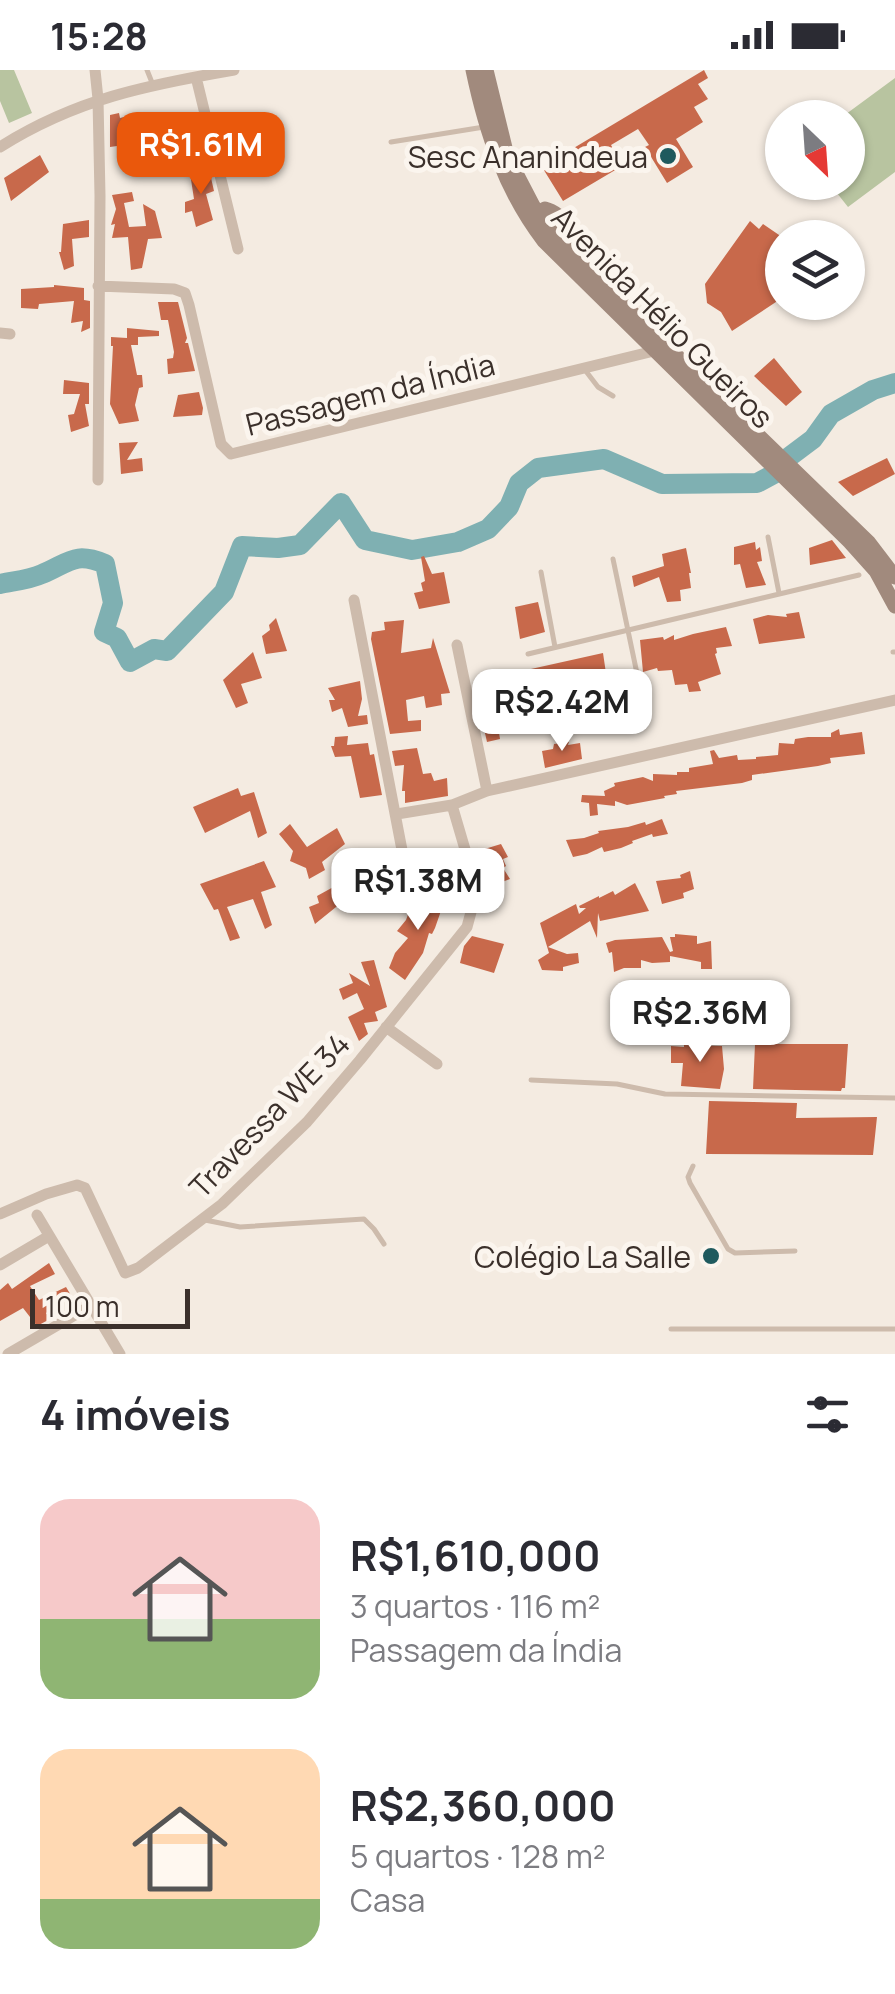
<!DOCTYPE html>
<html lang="pt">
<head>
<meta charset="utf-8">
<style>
  body { margin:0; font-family:Manrope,sans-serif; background:#f2f2f3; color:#2b2b33; height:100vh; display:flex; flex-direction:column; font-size:38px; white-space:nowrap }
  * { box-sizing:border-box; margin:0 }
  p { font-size:32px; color:#7c7c81 }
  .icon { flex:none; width:55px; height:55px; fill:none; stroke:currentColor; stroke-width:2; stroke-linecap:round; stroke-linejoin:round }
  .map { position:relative; height:1284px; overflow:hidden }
  .side { display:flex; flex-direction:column; background:#fff; flex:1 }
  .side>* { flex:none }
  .needle { width:65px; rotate:155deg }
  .buttons { position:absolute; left:765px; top:30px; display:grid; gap:20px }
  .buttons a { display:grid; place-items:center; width:100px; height:100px; border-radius:50%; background:#fff; box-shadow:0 2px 8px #0004; font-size:50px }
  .scale { position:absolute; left:30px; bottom:25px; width:160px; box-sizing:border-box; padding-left:10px; border:5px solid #3b302b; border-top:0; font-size:28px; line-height:35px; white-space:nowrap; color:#3b302b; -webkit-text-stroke:8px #fbf5ee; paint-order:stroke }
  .price { position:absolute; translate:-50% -85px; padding:0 22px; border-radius:20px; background:#fff; color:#222; font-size:32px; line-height:65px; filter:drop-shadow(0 2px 5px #0008) }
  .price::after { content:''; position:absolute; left:50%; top:60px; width:30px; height:22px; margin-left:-15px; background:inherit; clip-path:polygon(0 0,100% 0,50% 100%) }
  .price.current { background:#ea580c; color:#fff }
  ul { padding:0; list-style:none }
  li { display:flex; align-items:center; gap:30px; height:250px; padding:0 40px }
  li span { display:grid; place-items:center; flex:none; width:280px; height:200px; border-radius:30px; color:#555 }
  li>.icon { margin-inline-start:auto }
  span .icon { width:120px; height:120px; fill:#fffc; stroke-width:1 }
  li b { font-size:42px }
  h2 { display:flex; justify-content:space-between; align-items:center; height:120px; padding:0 40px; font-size:42px }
  .status { display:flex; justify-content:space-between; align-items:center; height:70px; padding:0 50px; background:#fff; direction:ltr }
  .status svg { height:28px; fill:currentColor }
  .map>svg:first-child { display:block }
  .green { fill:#b8c4a0 }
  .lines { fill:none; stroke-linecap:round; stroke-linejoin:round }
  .river { stroke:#7fb0b2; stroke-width:20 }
  .building { fill:#c8694b }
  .service { stroke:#cdbbac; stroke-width:5 }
  .minor { stroke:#cdbbac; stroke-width:11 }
  .secondary { stroke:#a18a7d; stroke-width:15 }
  .poi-dot { fill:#1f5a5e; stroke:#fbf5ee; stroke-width:4 }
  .labels { text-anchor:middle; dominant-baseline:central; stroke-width:10; stroke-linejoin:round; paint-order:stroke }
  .poi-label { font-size:30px; fill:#3b302b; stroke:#fbf5ee; text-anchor:end }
  .street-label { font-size:30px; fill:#3b302b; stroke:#fbf5ee }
</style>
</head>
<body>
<div class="status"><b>15:28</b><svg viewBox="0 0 49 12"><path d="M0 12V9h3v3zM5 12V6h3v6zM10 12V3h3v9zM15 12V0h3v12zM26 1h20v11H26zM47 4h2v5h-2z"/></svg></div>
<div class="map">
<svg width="895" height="1284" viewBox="0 0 895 1284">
  <rect width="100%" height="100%" fill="#f4ebe1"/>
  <path class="green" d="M0 0H14L32 43 9 53 0 31Z
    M895 8V102L848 137 829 113 848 112V48L842 47Z"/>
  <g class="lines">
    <path class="river" d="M0 514C14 511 29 510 42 504 69 493 74 481 105 494L113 533 104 562 117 568 130 592 154 579 167 581 224 522 242 476 278 478 300 475 341 433 365 470 412 480 458 472 488 459 509 437 519 413 538 398 604 389 662 414 757 413 774 404 789 387 813 369 831 344 873 320 895 313"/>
  </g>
  <path class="building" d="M704 0 708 8 698 14 708 29 694 37 703 52 676 69 693 97 667 113 645 77 649 75 638 59 611 75 622 96 563 131 542 97Z
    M119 43 120 48 128 46 131 54 143 43 147 63 123 69 124 75 110 77V45Z
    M40 85 49 102 11 131 4 108Z
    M209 99 214 121 206 124 213 150 196 157 192 141 185 143V132L194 129 190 103Z
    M132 122 134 131 124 133 129 157 146 156 143 134 155 141 162 168 148 169 142 198 131 200 128 167 112 168 115 154 111 155 116 139 112 125Z
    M89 150V167L72 169 74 196 64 200 59 182H61L63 154Z
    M750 151 759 159 763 154 782 167V228L732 261 721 242 707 233 705 214Z
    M54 215 84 218V230L90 231V258L81 262 83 251 71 253 74 231 39 234 38 239 21 238V219L54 217Z
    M158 232H178L187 268 185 273H188L195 301 168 304 167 289 173 288 174 282 168 250H161Z
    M127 258 159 261V266L138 267V275H131L137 305H142L143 317 139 318 135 335 139 351 119 354 110 334 113 276H111V267L127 268Z
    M774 288 802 322 786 336 754 306Z
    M64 310 89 313V334H85L89 356 71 362 68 345 74 344 80 324H63Z
    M199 322 203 338 202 345 173 347 178 325Z
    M138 372 127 390 142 388 143 401 121 404 119 373Z
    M887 388 895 404 853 426 838 412Z
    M832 470 846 488 810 495 809 478Z
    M755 472 756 480 760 477 762 491 757 492 766 515 746 518 740 494 734 495V477Z
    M686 478 691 503H689L691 518 680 520 681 531 667 532 659 507 634 517 632 506 664 496 662 484Z
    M424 486 432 504 444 502 450 533 419 539 414 523 423 521 421 513 425 511 421 487Z
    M538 532 545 562 520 569 515 537Z
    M799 542 805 568 759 574 753 549 768 545 787 547 786 544Z
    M276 548 287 581 266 584 262 566 270 560 269 555Z
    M404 550 401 583 431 578 433 568 450 623 441 624 442 635 426 638 424 626 406 630 408 651 421 650V661L390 664 371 569 372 562 385 560 384 552Z
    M726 557 732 576 716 578 717 583 715 584 721 604 698 612 701 621 689 622 687 614 675 615 672 600 658 601 657 598 643 602 640 570 663 567 664 570 674 565V570L693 564Z
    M253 582 262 608 241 614 248 633 236 638 223 610Z
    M603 583 607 610 593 612 594 616 586 618 563 617 564 624 555 627 559 640 533 646 531 599Z
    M360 611 362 629 358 646 367 645 368 654 348 657 342 638 332 642 329 630H335L328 618Z
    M478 632H494L500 669 487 672Z
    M839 659 840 665 862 662 865 684 830 688 831 693 818 696 752 705V710L742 713 676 721 677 724 664 726 665 728 627 735 615 731V736L597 734 598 745 590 746 589 733 581 732 582 725 605 726 604 721 615 716 614 713 643 707 653 711V704L677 705V702H689V698L713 694 710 681 714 680 719 688 737 685 738 690 756 689V687L778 685 779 673 794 674 795 669 808 667H831V663Z
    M348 666 347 675 368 673 370 685 374 684 382 725 360 728 351 686 335 687 331 676H334L335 667Z
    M569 672 568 675 580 673 582 689 545 698 542 681 553 679 554 674Z
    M417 678 423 704 431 703 434 711 447 708 448 726 405 733V721H402L404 695 395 696 392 681Z
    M238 718 241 726 254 722 267 763 258 768 250 741 205 763 193 737Z
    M662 749 668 764 653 767 652 764 632 771 633 773 621 778 604 782 602 777 587 784 573 787 566 770 584 768 599 763 598 761 628 757 645 752 646 755Z
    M290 754 307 777 337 758 345 774 322 792 325 800 309 809 306 798 290 791 293 781 279 764Z
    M501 774 508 787 503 789 506 796 503 798 510 809 494 815 486 793 481 795 478 781Z
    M357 786 359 813 345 818 346 824 338 827 341 833 315 854 309 837 319 833 317 826 337 815 335 809Z
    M264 791 276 817 261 822 272 855 265 859 253 829 227 837 240 868 230 871 218 839 214 840 200 814Z
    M690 801 694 819 683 823 684 828 662 834 656 811 681 808 680 805Z
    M635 813 649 841 600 851 598 843 597 868 590 851 548 877 567 884 578 883 579 893 563 897V901L542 900 538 890 549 883 540 853 576 834 579 844 586 838H580L579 836 599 826V828L613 821 615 825Z
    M426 822 455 829 457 837 443 835 435 858 432 864 429 863 423 883 405 910 389 898 395 883 408 868 397 861 406 850 413 831 429 837Z
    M675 864 697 866V874L711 871 712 899H701V892L670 886V892L652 893 641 890V898H624L614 902 612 882 609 883 606 873 615 870 662 867 670 882 673 881 670 867H675Z
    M472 866 504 874 494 903 460 893 464 876Z
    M374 890 387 937 375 942 378 951 364 953 368 964 359 971 348 947 364 939 357 923 343 930 339 919 353 913 349 903 370 916 361 892Z
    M755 974H848L845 1018H842L841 1021 753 1019Z
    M684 975 722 976 724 999 720 1019 681 1016 683 993H671V976L684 977Z
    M709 1031 797 1033 796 1048 877 1047 873 1085 706 1084Z
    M49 1193 55 1204 30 1216 39 1230 66 1217 72 1227 46 1243 50 1249 37 1256 23 1238 0 1251V1220L8 1213 12 1219Z"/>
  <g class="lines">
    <path class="service" d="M147 0 153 15
      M391 72 484 57
      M585 300 598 317 613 326
      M768 467 779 523
      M613 489 644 637
      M541 502 555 577
      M893 582H895
      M528 584 859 505
      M531 1010 617 1014 665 1024 895 1028
      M693 1096 688 1107 690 1113 728 1179 735 1183 795 1181
      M205 1150 240 1157 364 1149 374 1159 384 1174
      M671 1259H895"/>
    <path class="minor" d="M95 0 98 29 100 126 98 410
      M196 7 238 179
      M0 77C76 29 147 15 234 0
      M98 216 174 219 185 223 189 235 221 374 231 384 654 281
      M0 263 10 264
      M354 530 407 806
      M457 575 487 721
      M397 744 452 735 487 721 895 630
      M386 957 437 994
      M0 1144 46 1124 77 1115 85 1118 125 1203 138 1198 222 1134 307 1052 360 990 467 857 474 831V810L452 735
      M37 1145 120 1284
      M0 1195 49 1166
      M8 1284 92 1235"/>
    <path class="secondary" d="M473 0C486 62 505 120 544 171L850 472 876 501 895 536
      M486 0 507 86 533 136 544 151 593 205 869 473 895 507
      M531 147 545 139C566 144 578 173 587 192"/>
  </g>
  <g class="poi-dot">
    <circle cx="668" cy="86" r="10"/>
    <circle cx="711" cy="1186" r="10"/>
  </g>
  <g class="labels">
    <g class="poi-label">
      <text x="648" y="86">Sesc Ananindeua</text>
      <text x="691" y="1186">Colégio La Salle</text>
    </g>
    <g class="street-label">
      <text transform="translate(663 247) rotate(45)">Avenida Hélio Gueiros</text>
      <text transform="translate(370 324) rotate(-14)">Passagem da Índia</text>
      <text transform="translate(269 1045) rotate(-46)">Travessa WE 34</text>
    </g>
  </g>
</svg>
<div class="buttons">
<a><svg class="needle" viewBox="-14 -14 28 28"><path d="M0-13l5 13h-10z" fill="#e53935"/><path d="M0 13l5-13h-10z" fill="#7c7c81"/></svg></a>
<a><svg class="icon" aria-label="layers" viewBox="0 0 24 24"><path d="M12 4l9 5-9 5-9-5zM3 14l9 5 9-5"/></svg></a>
</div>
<div class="scale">100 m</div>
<b class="price current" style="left:201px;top:127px">R$1.61M</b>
<b class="price" style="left:562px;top:684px">R$2.42M</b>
<b class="price" style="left:418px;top:863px">R$1.38M</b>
<b class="price" style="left:700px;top:995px">R$2.36M</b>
</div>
<section class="side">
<h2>4 imóveis<svg class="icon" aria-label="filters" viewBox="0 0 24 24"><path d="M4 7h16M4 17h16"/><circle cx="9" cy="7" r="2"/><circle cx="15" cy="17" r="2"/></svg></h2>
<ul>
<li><span style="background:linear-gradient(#f6c9c9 60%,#8fb573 0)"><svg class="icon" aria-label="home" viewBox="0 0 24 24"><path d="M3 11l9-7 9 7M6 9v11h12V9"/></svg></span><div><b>R$1,610,000</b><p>3 quartos · 116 m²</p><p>Passagem da Índia</p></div></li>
<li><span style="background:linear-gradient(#ffd9b3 75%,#8fb573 0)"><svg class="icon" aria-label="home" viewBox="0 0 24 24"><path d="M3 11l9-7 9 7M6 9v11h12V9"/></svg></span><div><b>R$2,360,000</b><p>5 quartos · 128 m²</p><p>Casa</p></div></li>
</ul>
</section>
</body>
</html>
